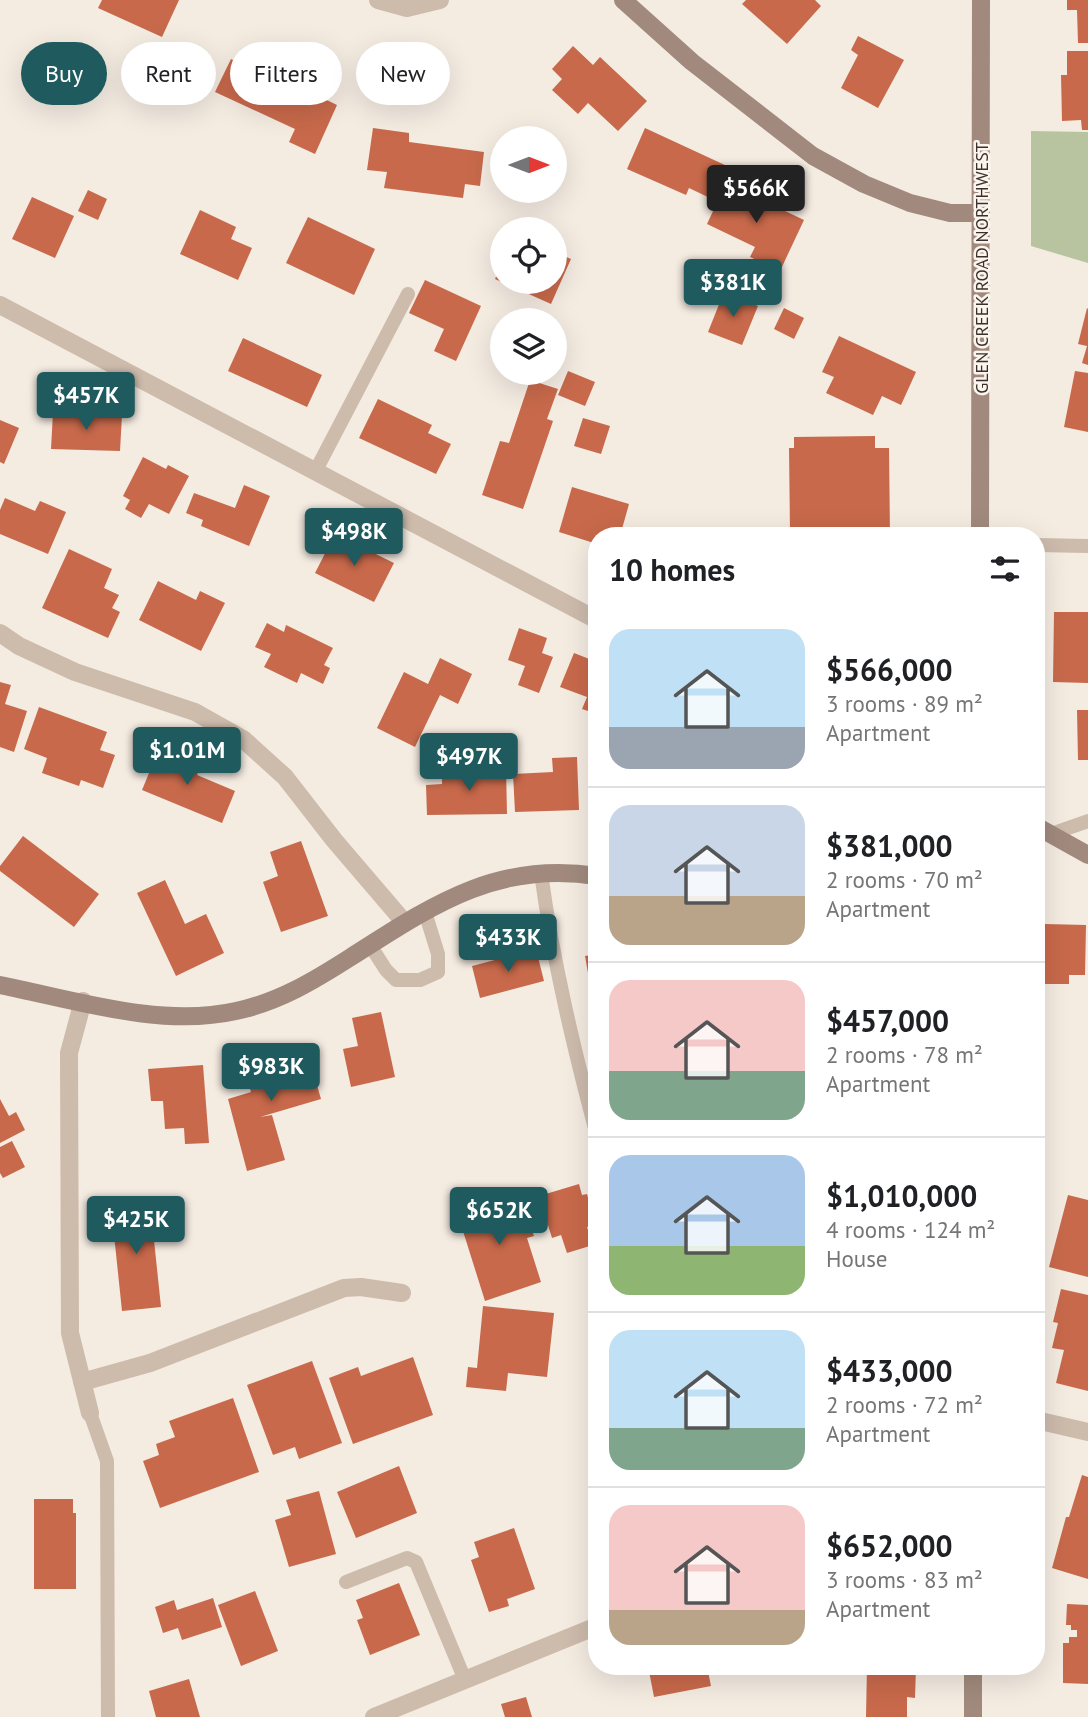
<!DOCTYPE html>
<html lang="en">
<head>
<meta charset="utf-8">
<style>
  body { margin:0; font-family:"PT Sans",sans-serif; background:#f2f2f2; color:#202124; height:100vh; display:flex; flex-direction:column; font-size:26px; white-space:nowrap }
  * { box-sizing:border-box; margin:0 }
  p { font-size:23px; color:#757577 }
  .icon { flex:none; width:38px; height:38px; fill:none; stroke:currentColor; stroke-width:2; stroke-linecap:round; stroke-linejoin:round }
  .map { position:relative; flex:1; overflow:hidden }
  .drawer { position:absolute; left:588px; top:527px; width:457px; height:1148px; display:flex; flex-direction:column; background:#fff; border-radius:28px; box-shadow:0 7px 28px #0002 }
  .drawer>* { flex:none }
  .guide { position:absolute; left:21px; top:42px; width:462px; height:63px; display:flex; gap:14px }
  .needle { width:46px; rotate:90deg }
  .tools { position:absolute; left:490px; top:126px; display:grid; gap:14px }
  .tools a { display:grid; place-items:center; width:77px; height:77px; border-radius:50%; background:#fff; box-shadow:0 7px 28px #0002; font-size:35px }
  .price { position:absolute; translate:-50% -60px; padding:0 16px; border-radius:7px; background:#1f5a5e; color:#fff; font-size:23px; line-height:46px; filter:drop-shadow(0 2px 4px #0008) }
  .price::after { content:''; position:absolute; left:50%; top:42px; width:21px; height:16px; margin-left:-10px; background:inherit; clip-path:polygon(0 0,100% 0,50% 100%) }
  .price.on { background:#222; color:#fff }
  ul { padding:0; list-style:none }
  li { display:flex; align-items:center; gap:21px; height:175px; padding:0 21px }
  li+li { border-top:2px solid #e0e0e0 }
  li span { display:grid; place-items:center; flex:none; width:196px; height:140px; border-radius:21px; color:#555 }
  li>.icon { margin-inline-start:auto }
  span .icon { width:84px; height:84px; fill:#fffc; stroke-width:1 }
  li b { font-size:30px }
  h2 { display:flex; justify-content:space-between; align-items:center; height:84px; padding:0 21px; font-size:30px }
  .chip { padding:0 24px; border-radius:32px; background:#fff; box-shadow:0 7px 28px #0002; font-size:24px; line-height:63px }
  .chip.on { background:#1f5a5e; color:#fff }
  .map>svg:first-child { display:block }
  .green { fill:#b8c4a0 }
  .building { fill:#c8694b }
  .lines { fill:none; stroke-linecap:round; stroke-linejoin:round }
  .lane { stroke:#cdbbac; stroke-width:14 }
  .street { stroke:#cdbbac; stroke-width:18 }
  .secondary { stroke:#a18a7d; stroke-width:18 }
  .labels { text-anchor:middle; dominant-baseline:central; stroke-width:5; stroke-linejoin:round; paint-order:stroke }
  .street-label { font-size:18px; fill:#3b302b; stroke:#fbf5ee }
</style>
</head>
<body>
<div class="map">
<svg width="1088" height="1717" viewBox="0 0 1088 1717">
  <rect width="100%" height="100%" fill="#f4ebe1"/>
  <path class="green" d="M1031 131 1088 132V263L1031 246Z"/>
  <path class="building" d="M102 0H179L162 37 98 8Z
    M746 0H815L821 6 787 44 742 4Z
    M1067 0H1088V43H1078L1077 10H1067Z
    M858 36 904 60 878 108 841 88 858 55 851 50Z
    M573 46 593 65 600 57 647 101 618 131 588 103 578 114 552 90 562 79 552 69Z
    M1067 51H1088V130H1082L1081 120 1062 121 1061 75H1067Z
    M231 59 257 72 261 63 296 80 294 84 337 105 315 154 289 142 295 129 215 92Z
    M373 128 409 133V142L484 152 480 186 465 184 463 198 384 188 387 172 367 170Z
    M645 128 727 166 712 199 689 188 686 195 627 169Z
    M726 183 804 220 780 271 750 257 755 247 707 224Z
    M88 190 107 199 98 220 78 211Z
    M32 197 74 216 55 258 12 239Z
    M200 210 236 227 231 239 252 248 238 280 180 254Z
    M308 217 375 249 354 295 286 263Z
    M555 252 571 259 551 304 495 279 502 264V282H555Z
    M425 280 481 306 456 361 434 351 444 329 409 313Z
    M724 292 758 306 742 345 708 332Z
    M784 308 804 318 794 339 774 329Z
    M1087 308 1088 309V365L1082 363 1087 346 1078 344Z
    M839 336 916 372 901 405 882 396 873 415 826 393 834 377 822 372Z
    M243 338 322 375 307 407 228 371Z
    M568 371 595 382 585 406 558 395Z
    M1075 371 1088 373V432L1064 427Z
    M530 380 558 389 547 419 553 421 523 509 482 495 500 441 509 443Z
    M378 399 432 425 428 433 451 444 436 474 359 438Z
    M53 412 122 415 120 451 51 449Z
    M583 418 610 426 601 454 574 446Z
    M0 420 19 428 4 464 0 462Z
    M875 436V448H889L890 536H762V532H790L789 448H794V437Z
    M143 457 166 469 168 465 189 476 169 514 149 504 141 518 125 509 130 500 123 496Z
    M244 485 270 496 249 546 201 526 203 520 186 513 194 493 235 508Z
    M572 487 629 504 620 536H597V544L559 532Z
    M5 498 35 511 40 501 66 512 48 554 0 534V510Z
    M335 534 394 563 374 602 315 573Z
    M69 549 112 569 104 588 119 595 112 608 120 612 108 638 42 608Z
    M158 581 196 600 200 591 225 603 201 651 139 620Z
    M1054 612H1088V683L1053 682Z
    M267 623 284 632 286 625 333 648 324 665 330 668 323 684 301 673 297 683 264 667 271 654 255 647Z
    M519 628 547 638 542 653 553 657 539 693 518 685 525 666 508 660Z
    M574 653 597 662V714L582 709 587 697 560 687Z
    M440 658 472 674 458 704 440 695 415 747 377 728 404 672 428 684Z
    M0 682 11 685 5 704 27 711 14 752 0 747Z
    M39 707 107 732 100 750 115 755 103 788 81 780 79 786 42 773 47 758 24 749Z
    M1077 710H1088V760H1078Z
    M159 749 200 766 197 775 235 791 222 823 142 790Z
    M577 757 579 810 515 812 513 774 553 772 552 758Z
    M506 768 507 814 427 815 426 785 442 784V769Z
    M23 836 99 894 74 927 0 871V866Z
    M301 841 328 916 281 932 263 882 278 876 270 852Z
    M165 880 185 924 206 914 224 953 176 976 137 893Z
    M1045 924 1086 925 1085 975H1069V984H1037V953H1044Z
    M536 949 544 981 480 998 472 966Z
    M597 954V1013H595L585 956Z
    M381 1012 395 1077 351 1087 343 1049 358 1046 352 1018Z
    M305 1044 321 1099 260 1117 272 1115 285 1160 247 1171 228 1099 251 1092 244 1068 274 1059 272 1054Z
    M203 1065 209 1143 185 1144 184 1128 165 1129 163 1101H151L148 1069Z
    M0 1099 9 1116 16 1112 25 1130 0 1143Z
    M12 1141 25 1167 3 1178 0 1173V1147Z
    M579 1184 582 1195 587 1194 596 1225 587 1227 593 1245 567 1253 561 1235 552 1238 539 1196Z
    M512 1194 520 1221 528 1219 534 1236 527 1238 541 1282 485 1301 457 1212Z
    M1068 1195 1088 1200V1277L1049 1267Z
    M150 1202 161 1307 122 1311 111 1206Z
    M1061 1289 1088 1295V1391L1056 1383 1064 1350 1052 1348 1058 1323 1053 1322Z
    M483 1306 554 1313 547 1377 508 1373 506 1391 466 1387 468 1367 477 1368Z
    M413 1357 433 1415 353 1444 329 1378 358 1367 361 1376Z
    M312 1361 342 1443 299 1459 295 1447 273 1455 247 1385Z
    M233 1398 259 1472 160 1508 143 1461 159 1455 156 1444 175 1437 169 1421Z
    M399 1466 417 1513 356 1538 337 1492Z
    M1082 1475 1088 1477V1579L1052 1568 1066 1517H1069Z
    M319 1491 336 1554 289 1567 275 1520 291 1515 286 1500Z
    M34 1499H73V1513H76V1589H34Z
    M514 1528 535 1589 507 1599 509 1606 489 1612 471 1560 479 1557 474 1542Z
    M399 1583 420 1635 370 1655 357 1620 363 1618 356 1600Z
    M255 1591 278 1651 241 1666 218 1605Z
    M213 1598 222 1627 182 1640 178 1628 163 1633 155 1607 174 1600 177 1610Z
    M1067 1604 1088 1605V1684L1063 1683V1643H1069V1637H1077V1630H1071V1625H1066Z
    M648 1666H707L711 1686 654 1697Z
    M867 1666H916L915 1698 907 1697V1717H866Z
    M189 1679 200 1717H156L149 1691Z
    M526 1697 532 1717H505L501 1704Z"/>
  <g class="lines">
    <path class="lane" d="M315 472 408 294
      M1036 545 1088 546
      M1051 834 1088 821
      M541 873C553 962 574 1049 597 1136
      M370 945 386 970 396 980H420L438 972V954L425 912
      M90 1413 107 1461 108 1717
      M346 1582 407 1558 416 1562 465 1680"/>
    <path class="street" d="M378 0 407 8 440 0
      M0 305 597 620
      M0 633 19 646 75 672 195 712 243 739 285 777 334 840 405 923
      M83 1001 69 1053 70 1333 90 1413
      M82 1382 150 1363 344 1288 361 1287 402 1293
      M1036 1420 1088 1432
      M374 1717 597 1626"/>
    <path class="secondary" d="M623 0 692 62 813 156 864 184 910 203 950 213H981
      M980 536 981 0
      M1036 826 1088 855
      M0 985C75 1000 161 1028 236 1011 279 1002 315 980 351 957 431 906 497 860 597 876
      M973 1717V1666"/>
  </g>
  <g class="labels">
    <g class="street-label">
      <text transform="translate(981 268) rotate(-90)">GLEN CREEK ROAD NORTHWEST</text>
    </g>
  </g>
</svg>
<div class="tools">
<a><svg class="needle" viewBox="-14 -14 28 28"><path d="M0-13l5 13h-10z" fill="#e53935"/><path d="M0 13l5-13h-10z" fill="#757577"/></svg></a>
<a><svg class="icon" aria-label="locate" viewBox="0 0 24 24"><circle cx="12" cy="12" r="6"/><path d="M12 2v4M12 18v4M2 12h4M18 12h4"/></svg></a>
<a><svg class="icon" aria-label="layers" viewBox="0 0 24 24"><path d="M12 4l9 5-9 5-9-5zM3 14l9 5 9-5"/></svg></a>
</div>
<b class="price on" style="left:756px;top:225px">$566K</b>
<b class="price" style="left:733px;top:319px">$381K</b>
<b class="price" style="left:86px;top:432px">$457K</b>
<b class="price" style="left:354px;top:568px">$498K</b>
<b class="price" style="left:187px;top:787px">$1.01M</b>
<b class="price" style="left:469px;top:793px">$497K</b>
<b class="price" style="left:508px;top:974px">$433K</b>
<b class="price" style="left:271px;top:1103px">$983K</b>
<b class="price" style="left:499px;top:1247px">$652K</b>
<b class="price" style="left:136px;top:1256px">$425K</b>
<div class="guide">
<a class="chip on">Buy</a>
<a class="chip">Rent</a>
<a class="chip">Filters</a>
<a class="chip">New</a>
</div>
<section class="drawer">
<h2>10 homes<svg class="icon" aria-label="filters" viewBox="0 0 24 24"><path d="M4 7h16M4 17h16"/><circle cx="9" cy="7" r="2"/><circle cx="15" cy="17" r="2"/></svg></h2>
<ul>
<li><span style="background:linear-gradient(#bfe0f5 70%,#9aa5b1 0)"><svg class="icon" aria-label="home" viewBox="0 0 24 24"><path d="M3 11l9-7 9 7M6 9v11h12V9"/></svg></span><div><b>$566,000</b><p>3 rooms · 89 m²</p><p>Apartment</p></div></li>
<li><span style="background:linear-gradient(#c9d6e8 65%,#b9a48a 0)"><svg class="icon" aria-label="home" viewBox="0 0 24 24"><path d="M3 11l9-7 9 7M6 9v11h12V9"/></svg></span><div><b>$381,000</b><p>2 rooms · 70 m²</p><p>Apartment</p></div></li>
<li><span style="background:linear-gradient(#f6c9c9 65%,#7fa58c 0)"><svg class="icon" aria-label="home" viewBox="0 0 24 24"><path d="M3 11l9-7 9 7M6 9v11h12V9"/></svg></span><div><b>$457,000</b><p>2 rooms · 78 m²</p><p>Apartment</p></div></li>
<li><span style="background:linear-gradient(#a9c7e8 65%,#8fb573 0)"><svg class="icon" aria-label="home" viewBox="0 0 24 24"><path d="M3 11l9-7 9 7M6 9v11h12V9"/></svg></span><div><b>$1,010,000</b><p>4 rooms · 124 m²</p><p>House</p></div></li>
<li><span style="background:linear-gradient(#bfe0f5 70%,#7fa58c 0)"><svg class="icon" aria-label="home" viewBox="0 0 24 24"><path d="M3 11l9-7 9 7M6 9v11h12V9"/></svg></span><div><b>$433,000</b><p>2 rooms · 72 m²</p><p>Apartment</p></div></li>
<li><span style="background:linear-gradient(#f6c9c9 75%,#b9a48a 0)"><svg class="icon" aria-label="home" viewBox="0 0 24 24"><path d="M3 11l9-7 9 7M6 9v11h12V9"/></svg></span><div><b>$652,000</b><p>3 rooms · 83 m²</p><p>Apartment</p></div></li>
</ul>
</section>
</div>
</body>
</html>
